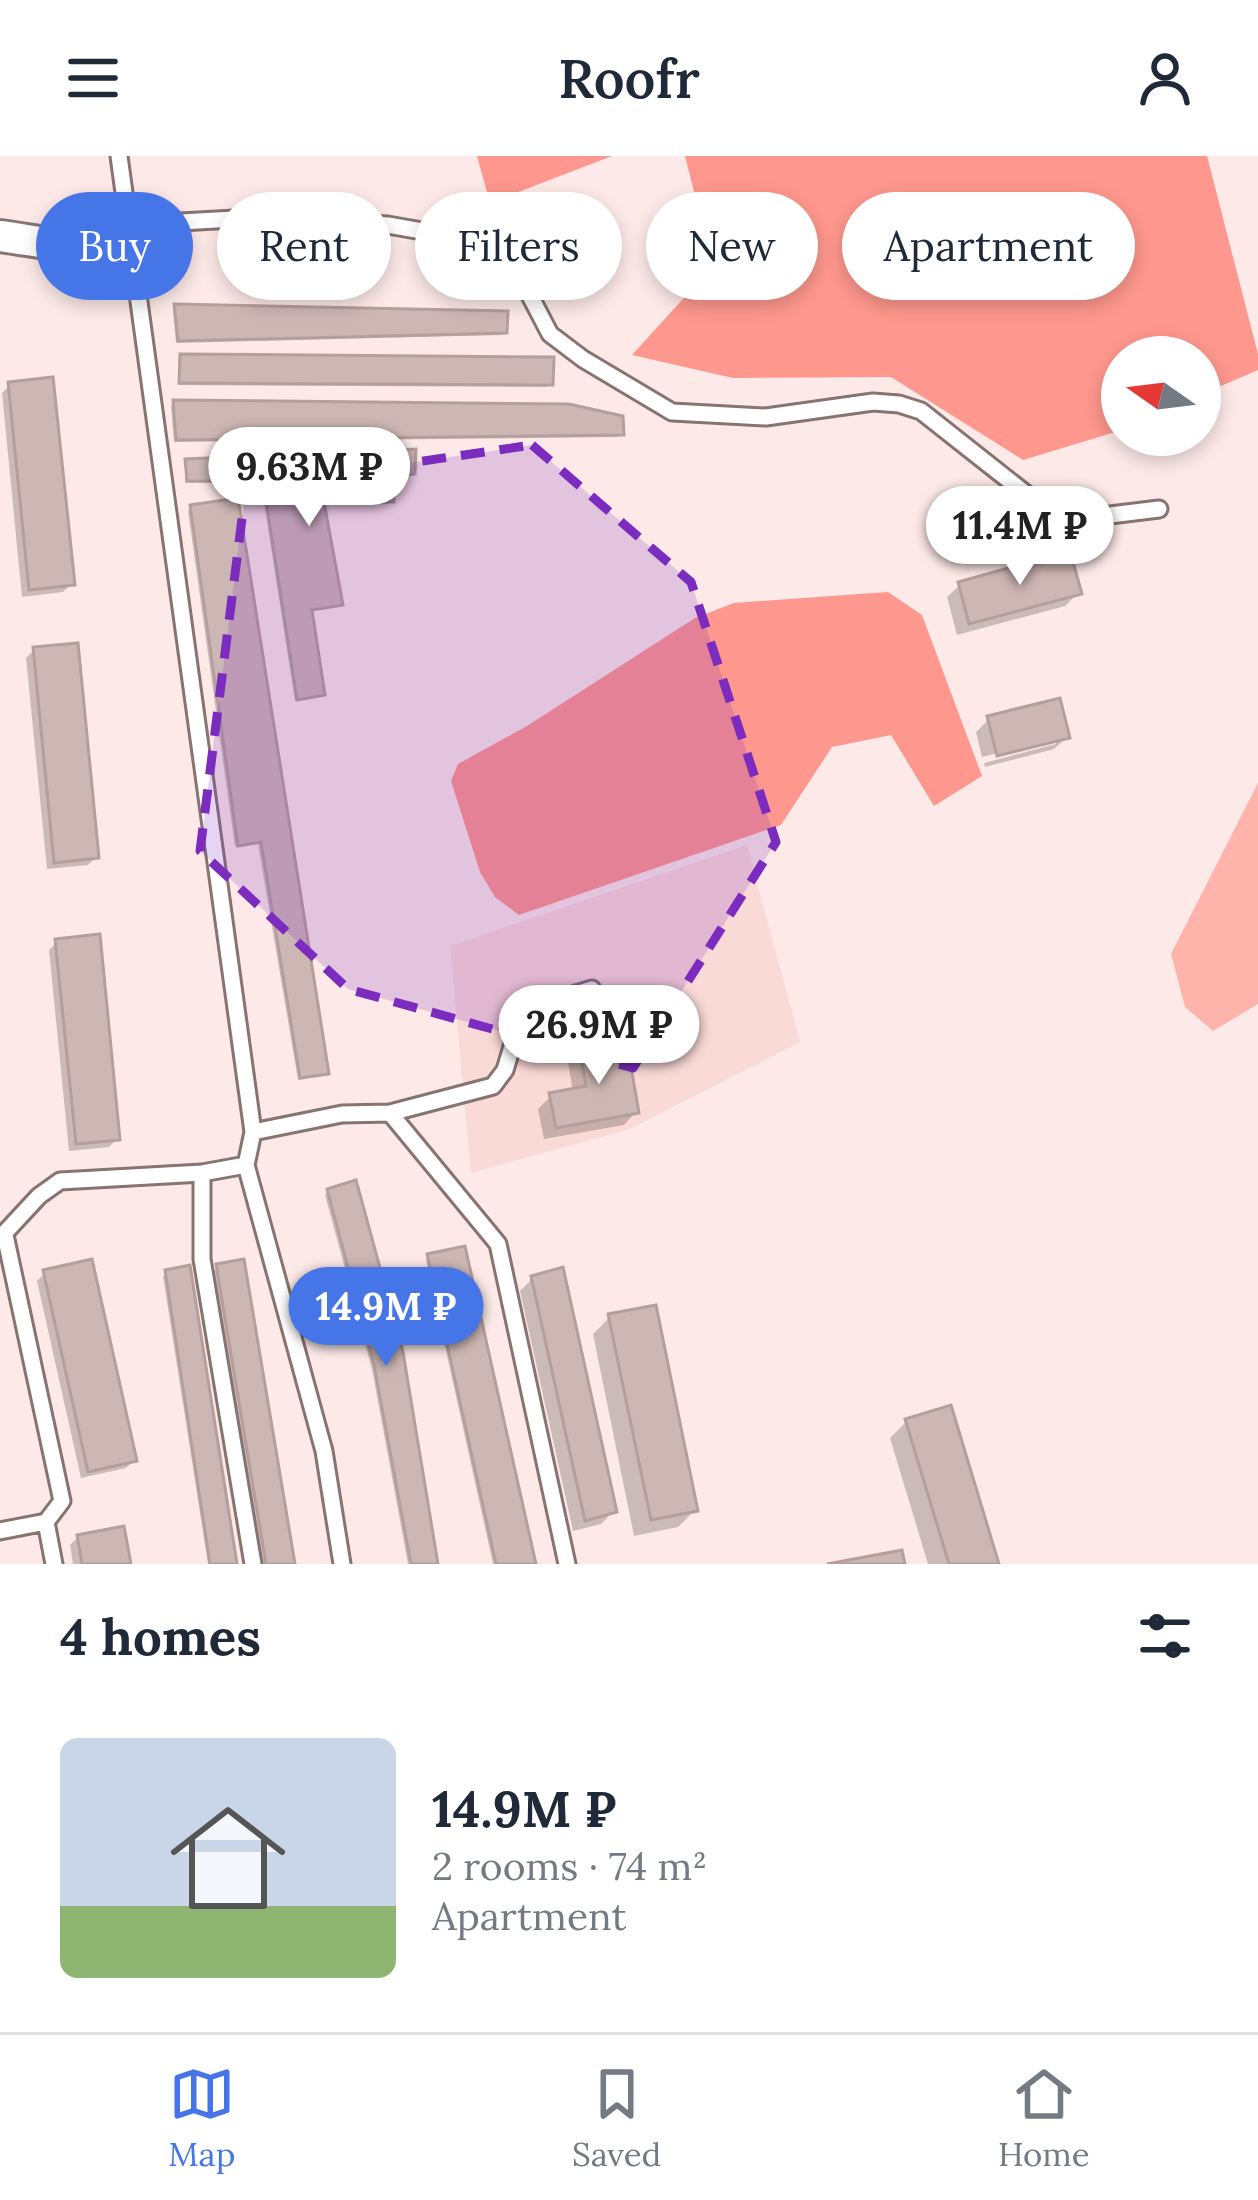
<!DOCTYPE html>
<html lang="en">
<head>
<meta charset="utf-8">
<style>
  body { margin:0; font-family:Lora,serif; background:#f2f2f3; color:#1f2937; height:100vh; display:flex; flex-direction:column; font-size:45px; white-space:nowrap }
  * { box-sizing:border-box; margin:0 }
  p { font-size:39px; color:#747a83 }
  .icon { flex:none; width:66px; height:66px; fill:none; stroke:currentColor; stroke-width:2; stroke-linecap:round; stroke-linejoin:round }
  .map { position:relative; height:1408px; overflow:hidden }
  .details { display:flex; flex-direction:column; background:#fff; flex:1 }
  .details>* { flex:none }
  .top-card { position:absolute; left:36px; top:36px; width:1188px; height:108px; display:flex; gap:24px }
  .needle { width:78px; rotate:284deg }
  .controls { position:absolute; left:1101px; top:180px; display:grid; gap:24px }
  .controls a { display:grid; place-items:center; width:120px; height:120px; border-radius:50%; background:#fff; box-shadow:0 6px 18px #0003; font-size:60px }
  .price { position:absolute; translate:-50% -102px; padding:0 27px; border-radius:42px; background:#fff; color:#222; font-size:39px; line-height:78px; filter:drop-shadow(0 3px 6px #0008) }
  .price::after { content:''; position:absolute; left:50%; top:72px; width:36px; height:27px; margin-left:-18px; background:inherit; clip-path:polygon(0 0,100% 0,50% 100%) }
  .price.on { background:#4575e6; color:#fff }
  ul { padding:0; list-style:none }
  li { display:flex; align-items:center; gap:36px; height:300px; padding:0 60px }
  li+li { border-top:3px solid #e0e1e3 }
  li span { display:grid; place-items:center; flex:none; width:336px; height:240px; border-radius:18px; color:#555 }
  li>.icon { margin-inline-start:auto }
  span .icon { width:144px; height:144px; fill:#fffc; stroke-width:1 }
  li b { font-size:51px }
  h2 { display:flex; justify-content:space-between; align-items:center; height:144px; padding:0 60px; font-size:51px }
  .tag { padding:0 42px; border-radius:54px; background:#fff; box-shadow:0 6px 18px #0003; font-size:42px; line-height:108px }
  .tag.on { background:#4575e6; color:#fff }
  header { display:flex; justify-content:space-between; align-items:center; height:156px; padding:0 60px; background:#fff; font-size:54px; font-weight:600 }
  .menu { display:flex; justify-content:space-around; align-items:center; height:168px; border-top:3px solid #e0e1e3; background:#fff; font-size:33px; color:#747a83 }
  .menu a { display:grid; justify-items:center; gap:6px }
  .menu .on { color:#4575e6 }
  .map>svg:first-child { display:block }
  .built { fill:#fadad6 }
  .green { fill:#feb3ab }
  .forest { fill:#fe978d }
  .shadow { fill:#0003 }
  .building { fill:#cdb7b4; stroke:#b59f9d; stroke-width:3 }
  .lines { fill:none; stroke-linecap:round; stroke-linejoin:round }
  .service-casing { stroke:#877370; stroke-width:21 }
  .minor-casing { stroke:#877370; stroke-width:36 }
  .service { stroke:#fff; stroke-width:15 }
  .minor { stroke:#fff; stroke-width:30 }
  .marked { fill:#7b2cbf; fill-opacity:0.2; stroke:#7b2cbf; stroke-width:9; stroke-dasharray:24 15; stroke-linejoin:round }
</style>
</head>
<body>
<header><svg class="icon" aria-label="menu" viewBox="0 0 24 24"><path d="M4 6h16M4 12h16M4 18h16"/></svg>Roofr<svg class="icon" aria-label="person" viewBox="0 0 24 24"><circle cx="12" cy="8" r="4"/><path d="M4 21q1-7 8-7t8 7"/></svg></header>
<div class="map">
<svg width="1258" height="1408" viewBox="0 0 1258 1408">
  <rect width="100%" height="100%" fill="#fdeae8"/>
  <path class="built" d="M747 689 800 886 630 973 471 1017 450 790Z"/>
  <path class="green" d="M1258 627V848L1213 875 1185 851 1171 798Z"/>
  <path class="forest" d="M477 0H612L490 47Z
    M685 0H1207L1258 198V214L1200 239V201H1122V274L1023 304 891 221 733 222 632 199 713 110Z
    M888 436 922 459 982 620 934 650 891 579 832 591 781 669 519 759 495 741 480 716 451 625 458 608 527 570 695 462 734 447Z"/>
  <path class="shadow" d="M176 151 504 176 501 179 176 187 173 154Z
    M181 201 550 228 547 231 178 229Z
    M10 229 72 428 63 436 22 441 2 237Z
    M175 247 621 277 618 281 174 286 171 250Z
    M186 306 412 317 391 322 388 348H321L340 448 309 456 321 538 318 541 295 545 261 327H185Z
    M191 352 325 917 322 920 298 924 258 688 235 691 188 355Z
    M960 429 1078 437 1065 450 957 479 947 441Z
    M34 494 96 701 88 709 47 713 26 502Z
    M989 563 1067 581 1054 593 985 611 984 607 1056 588V582L982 601 976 576Z
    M57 786 117 983 109 991 69 995 49 794Z
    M580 894 636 956 624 969 544 983 538 953 551 940 573 936 568 906Z
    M328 1036 400 1196 435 1408H408L372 1213 325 1039Z
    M463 1094 533 1408H493L426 1104Z
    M241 1107 292 1408H263L214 1114Z
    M187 1113 234 1408H208L163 1120Z
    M45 1117 134 1304 126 1312 81 1322 37 1125Z
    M533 1122 614 1355 601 1368 573 1375 520 1135Z
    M610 1161 695 1354 678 1371 634 1380 593 1178Z
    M949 1252 996 1408H928L890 1282 907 1265Z
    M122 1374 128 1408H73L70 1389 78 1381Z"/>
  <path class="building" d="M174 148 508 155 507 177 178 185Z
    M180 198 554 201 553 229 179 227Z
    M53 221 75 429 29 434 8 226Z
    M173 244 569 248 623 260 624 279 176 284Z
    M416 293 415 318 394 320V346H324L343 449 312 454 325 539 297 544 263 325H187L185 303Z
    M238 342 329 918 300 922 261 686 238 690 190 349Z
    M1070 395 1082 438 969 468 958 426Z
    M78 487 99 702 54 707 33 491Z
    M1060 542 1070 582 997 600 987 560Z
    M100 778 120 984 76 988 55 783Z
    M626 882 639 957 556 972 549 937 586 930 579 891Z
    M356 1024 403 1196 438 1408H411L374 1209 327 1033Z
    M465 1090 536 1408H496L427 1098Z
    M92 1103 137 1305 88 1316 43 1114Z
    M244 1103 295 1408H266L216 1108Z
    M190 1109 237 1408H210L165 1114Z
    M563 1111 617 1356 585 1365 531 1120Z
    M656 1149 698 1355 651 1364 608 1158Z
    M951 1249 999 1408H949L905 1263Z
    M124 1370 131 1408H82L77 1379Z
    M902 1394 905 1408H827Z"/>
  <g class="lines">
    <g class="service-casing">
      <path id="service" d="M119 0 253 976 246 1009 324 1295 342 1408
        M127 69 252 62 388 69 450 80 487 89 526 132 550 178 583 203 672 256 766 261 873 246 899 248 921 255 1049 356 1069 364 1159 353
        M390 957 493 930 505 914 523 854 592 833
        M202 1017V1103L253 1408
        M5 1079 62 1345 46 1366 54 1408
        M0 1082 39 1040 60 1025 202 1017 246 1009 253 976 342 958 390 957 498 1088 567 1408
        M0 1375 46 1366"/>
    </g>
    <g class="minor-casing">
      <path id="minor" d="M0 80C55 87 78 100 127 69"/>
    </g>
    <use href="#service" class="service"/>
    <use href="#minor" class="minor"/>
  </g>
  <path class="marked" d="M532 289 691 426 776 686 633 912 348 833 200 695 246 331Z"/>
</svg>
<div class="controls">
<a><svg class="needle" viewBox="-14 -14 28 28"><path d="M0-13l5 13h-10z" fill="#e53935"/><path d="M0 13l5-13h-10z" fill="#747a83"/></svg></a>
</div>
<b class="price" style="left:309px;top:373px">9.63M ₽</b>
<b class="price" style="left:1020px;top:432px">11.4M ₽</b>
<b class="price" style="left:599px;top:931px">26.9M ₽</b>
<b class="price on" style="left:386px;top:1213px">14.9M ₽</b>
<div class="top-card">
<a class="tag on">Buy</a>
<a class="tag">Rent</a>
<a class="tag">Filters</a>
<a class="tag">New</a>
<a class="tag">Apartment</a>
</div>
</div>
<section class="details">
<h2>4 homes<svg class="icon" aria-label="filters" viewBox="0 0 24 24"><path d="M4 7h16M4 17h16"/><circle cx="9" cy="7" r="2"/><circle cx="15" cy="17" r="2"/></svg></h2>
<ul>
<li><span style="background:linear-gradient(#c9d6e8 70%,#8fb573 0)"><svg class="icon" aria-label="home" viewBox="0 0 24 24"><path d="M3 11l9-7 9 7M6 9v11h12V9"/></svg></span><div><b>14.9M ₽</b><p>2 rooms · 74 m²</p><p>Apartment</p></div></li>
</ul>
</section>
<nav class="menu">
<a class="on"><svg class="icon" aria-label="map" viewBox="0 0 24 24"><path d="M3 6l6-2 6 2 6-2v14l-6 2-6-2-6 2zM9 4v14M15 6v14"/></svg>Map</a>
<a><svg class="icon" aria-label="saved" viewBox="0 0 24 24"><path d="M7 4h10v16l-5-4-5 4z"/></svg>Saved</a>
<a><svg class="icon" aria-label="home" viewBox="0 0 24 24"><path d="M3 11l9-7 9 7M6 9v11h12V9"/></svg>Home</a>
</nav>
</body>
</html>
